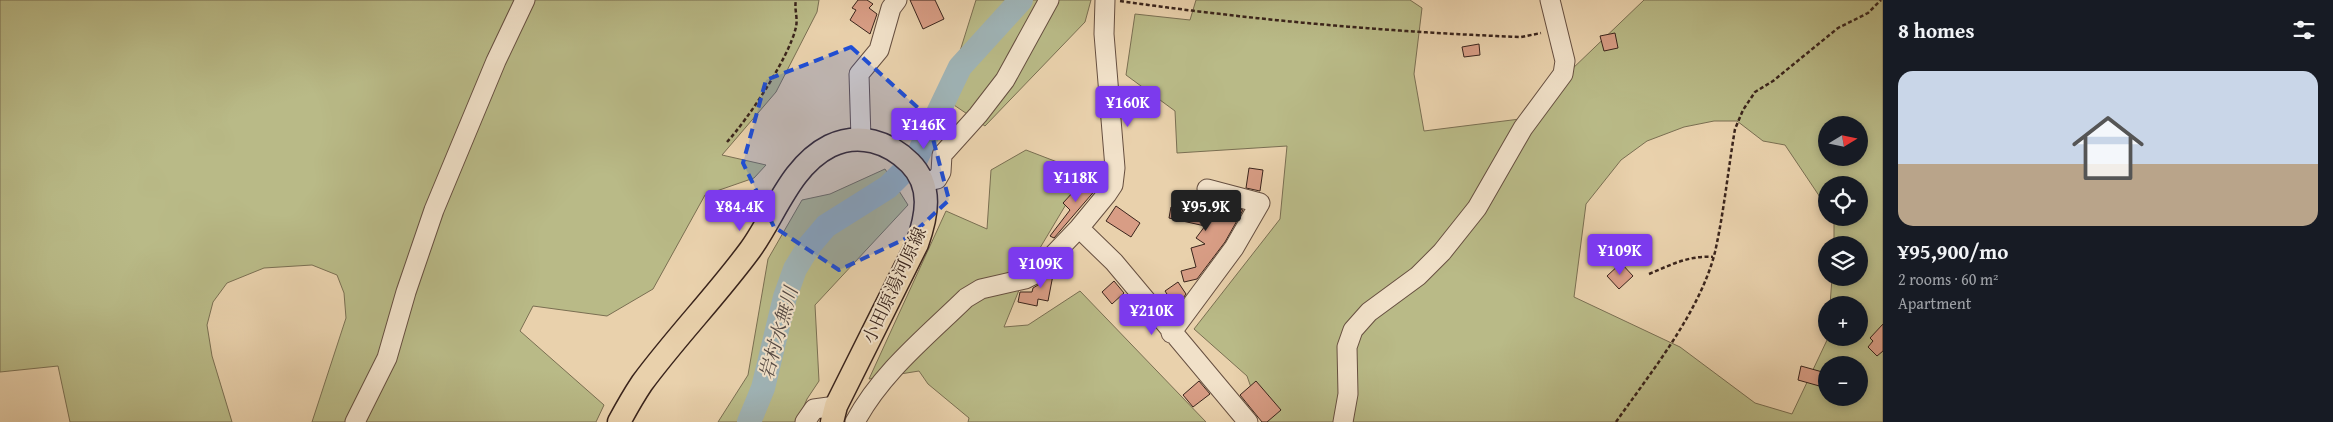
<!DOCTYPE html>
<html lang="en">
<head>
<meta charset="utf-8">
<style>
  body { margin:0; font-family:"Gentium Book Plus","Noto Serif JP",serif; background:#20242c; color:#f1f3f6; height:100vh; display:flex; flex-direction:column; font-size:19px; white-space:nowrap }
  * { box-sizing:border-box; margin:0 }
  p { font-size:16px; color:#9ea1a6 }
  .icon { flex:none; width:28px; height:28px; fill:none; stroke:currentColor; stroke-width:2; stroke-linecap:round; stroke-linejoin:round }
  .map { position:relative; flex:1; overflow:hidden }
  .side { display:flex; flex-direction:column; background:#171b24; width:450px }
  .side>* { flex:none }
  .needle { width:32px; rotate:80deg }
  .fabs { position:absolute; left:1818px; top:116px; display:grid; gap:10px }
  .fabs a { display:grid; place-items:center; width:50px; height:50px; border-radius:50%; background:#171b24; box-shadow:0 2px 8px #0003; font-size:25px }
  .price { position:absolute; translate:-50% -42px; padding:0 11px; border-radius:5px; background:#7c3aed; color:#fff; font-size:16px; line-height:32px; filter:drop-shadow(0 1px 2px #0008) }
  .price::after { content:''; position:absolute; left:50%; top:30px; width:15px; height:11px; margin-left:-8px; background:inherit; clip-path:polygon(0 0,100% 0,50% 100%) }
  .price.on { background:#222; color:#fff }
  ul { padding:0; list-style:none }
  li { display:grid; align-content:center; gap:10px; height:265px; padding:0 15px }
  li span { display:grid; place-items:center; height:155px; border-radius:15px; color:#555 }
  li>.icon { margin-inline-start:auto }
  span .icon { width:90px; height:90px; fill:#fffc; stroke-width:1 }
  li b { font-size:21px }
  h2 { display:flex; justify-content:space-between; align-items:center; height:60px; padding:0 15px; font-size:21px }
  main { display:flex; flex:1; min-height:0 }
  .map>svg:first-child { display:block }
  .green { fill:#b9ba87; stroke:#7a6f52; fill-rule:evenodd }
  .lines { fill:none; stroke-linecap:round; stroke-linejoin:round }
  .river { stroke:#9fb4b7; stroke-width:24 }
  .building { fill:#d89d85; stroke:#3a241c }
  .minor-casing { stroke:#664f40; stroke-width:21 }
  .major-casing { stroke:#3a241c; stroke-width:25 }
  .path { stroke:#3a241c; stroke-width:2.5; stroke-dasharray:4 2.5; stroke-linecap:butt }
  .minor { stroke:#f1e1c9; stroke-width:19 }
  .major { stroke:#e9d1ac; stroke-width:22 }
  .marked { fill:#1d4ed8; fill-opacity:0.2; stroke:#1d4ed8; stroke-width:4; stroke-dasharray:10 6; stroke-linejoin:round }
  .labels { text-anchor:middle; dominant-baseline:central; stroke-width:4; stroke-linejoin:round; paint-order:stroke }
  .street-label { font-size:18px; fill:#3a241c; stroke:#f1e1c9 }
  .water-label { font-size:19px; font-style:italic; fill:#534843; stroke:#f1e1c9 }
</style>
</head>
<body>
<main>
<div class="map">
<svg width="1883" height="422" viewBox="0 0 1883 422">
  <rect width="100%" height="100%" fill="#e9d1ac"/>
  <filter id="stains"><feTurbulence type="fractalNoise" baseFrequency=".004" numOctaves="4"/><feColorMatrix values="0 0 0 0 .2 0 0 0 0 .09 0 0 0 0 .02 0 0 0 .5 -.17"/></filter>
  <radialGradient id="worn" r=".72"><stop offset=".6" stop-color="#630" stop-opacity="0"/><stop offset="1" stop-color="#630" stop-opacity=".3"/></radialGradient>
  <path class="green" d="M0 0H819L817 12 776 92 722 155 766 165 754 178 705 195 653 289 607 316 533 306 520 331 604 405 596 422H312L346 318 344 293 337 275 312 265 264 268 227 283 213 302 207 325 212 356 232 422H70L58 366 0 372Z
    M976 0H1091L1085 22 985 126 945 99Z
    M1196 0H1410L1422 8 1414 74 1424 131 1520 119 1644 0H1883V422H1263L1247 376 1194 329 1280 219 1287 146 1177 153 1175 111 1126 75 1135 14 1190 20ZM1714 121H1737L1763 141 1785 145 1826 206V185H1859V218H1834V245H1859V278H1832L1830 305H1859V338H1828L1792 414 1755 403 1680 347 1574 297 1586 204 1621 160 1647 141 1684 127ZM1826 125H1859V158H1826ZM1826 365H1859V398H1826Z
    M1026 150 1078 170 1077 186 1028 268 1004 327 1028 325 1080 291 1206 422H968L969 418 928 384 919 371 869 379 946 211 987 229 991 170Z
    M885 169 908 205 815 305 819 381 807 399 797 422H718L748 375 768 259 802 200 830 194Z"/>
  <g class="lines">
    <path class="river" d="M749 422 763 388 785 297 795 269 809 246 826 226 888 187 916 159 960 67 1021 0"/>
  </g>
  <path class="building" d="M858 0H867L873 4 869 8 877 14 870 34 850 20 856 10 852 8Z
    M910 0H935L944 19 923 29Z
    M1615 33 1618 48 1604 51 1600 36Z
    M1479 44 1480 55 1464 57 1462 47Z
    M1249 168 1263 170 1260 191 1246 188Z
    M1086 178 1097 188 1054 238 1050 236 1070 210 1063 203Z
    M1193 194 1207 201 1206 205 1230 216 1234 208 1243 210 1225 242 1197 279 1184 282 1181 271 1196 267 1191 248 1205 244 1196 238 1205 226 1169 218 1171 207 1190 210Z
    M1116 206 1140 223 1131 237 1106 221Z
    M1064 260 1068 263 1058 277 1053 275 1048 301 1038 299 1037 306 1018 302 1020 292H1032L1033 288 1043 282Z
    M1621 263 1633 276 1619 289 1607 276Z
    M1114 281 1124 293 1112 304 1102 292Z
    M1178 282 1186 294 1176 308 1165 291Z
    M1883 324V351L1877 356 1868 347 1873 341 1870 338Z
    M1801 366 1826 373 1823 387 1798 380Z
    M1199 381 1210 394 1193 407 1183 395Z
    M1256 381 1281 410 1267 422H1262L1240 395Z"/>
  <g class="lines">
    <g class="minor-casing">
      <path id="minor" d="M861 139 859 74 879 50 891 8 897 0
        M923 182 937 179 941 172 942 155 978 115 1005 80 1049 0
        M1079 228 1114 262 1248 422
        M1171 333 1234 248 1260 203 1207 189
        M355 422 387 358 406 292 434 210 496 61 525 0
        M805 422 814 409 836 406
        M855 422C881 373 926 337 966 298L981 289 1025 279 1035 274 1079 228 1107 194 1113 185 1115 168 1104 34 1105 0
        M1343 422 1348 394 1347 347 1353 330 1369 312 1418 276 1442 252 1477 208 1523 128 1563 74 1565 61 1550 0"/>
    </g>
    <g class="major-casing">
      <path id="major" d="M619 422C626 409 634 395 642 383 676 337 716 296 750 250 775 216 790 166 830 146 859 132 889 142 910 163 933 186 927 216 917 244L836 406 832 422"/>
    </g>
    <path class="path" d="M1120 1C1253 20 1387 32 1521 37L1541 33
      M727 142C748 119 789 58 796 27 798 17 794 9 796 0
      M1649 274C1670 265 1690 255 1713 257
      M1616 422C1651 372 1700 312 1715 252 1724 212 1728 170 1735 129L1743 110 1755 92 1773 81 1838 28 1868 13 1881 0"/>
    <use href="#minor" class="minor"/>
    <use href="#major" class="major"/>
  </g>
  <path class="marked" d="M851 47 927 116 949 200 909 237 839 270 774 227 743 163 766 80Z"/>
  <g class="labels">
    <g class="street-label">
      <text transform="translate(894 285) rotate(-65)">小田原湯河原線</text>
    </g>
    <g class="water-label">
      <text transform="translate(778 333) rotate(-74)">岩村水無川</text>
    </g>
  </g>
  <rect width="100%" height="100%" filter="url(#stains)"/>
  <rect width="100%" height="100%" fill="url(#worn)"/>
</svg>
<div class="fabs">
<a><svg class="needle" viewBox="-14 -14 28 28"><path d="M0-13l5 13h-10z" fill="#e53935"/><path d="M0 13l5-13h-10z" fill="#9ea1a6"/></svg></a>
<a><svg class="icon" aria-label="locate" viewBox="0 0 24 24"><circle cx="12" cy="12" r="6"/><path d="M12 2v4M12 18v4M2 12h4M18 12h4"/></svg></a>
<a><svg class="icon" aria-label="layers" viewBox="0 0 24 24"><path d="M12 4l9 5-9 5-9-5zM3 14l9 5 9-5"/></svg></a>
<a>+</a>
<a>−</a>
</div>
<b class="price" style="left:1128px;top:128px">¥160K</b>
<b class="price" style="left:924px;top:150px">¥146K</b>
<b class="price" style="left:1076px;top:203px">¥118K</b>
<b class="price" style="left:740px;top:232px">¥84.4K</b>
<b class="price on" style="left:1206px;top:232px">¥95.9K</b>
<b class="price" style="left:1620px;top:276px">¥109K</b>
<b class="price" style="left:1041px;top:289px">¥109K</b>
<b class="price" style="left:1152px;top:336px">¥210K</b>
</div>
<section class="side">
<h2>8 homes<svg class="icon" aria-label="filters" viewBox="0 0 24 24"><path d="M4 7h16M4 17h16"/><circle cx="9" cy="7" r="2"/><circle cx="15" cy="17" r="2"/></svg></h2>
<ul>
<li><span style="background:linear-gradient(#c9d6e8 60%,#b9a48a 0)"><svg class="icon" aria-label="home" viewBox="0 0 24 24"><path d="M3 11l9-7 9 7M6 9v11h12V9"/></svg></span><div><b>¥95,900/mo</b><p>2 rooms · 60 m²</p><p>Apartment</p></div></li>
</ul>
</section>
</main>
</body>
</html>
